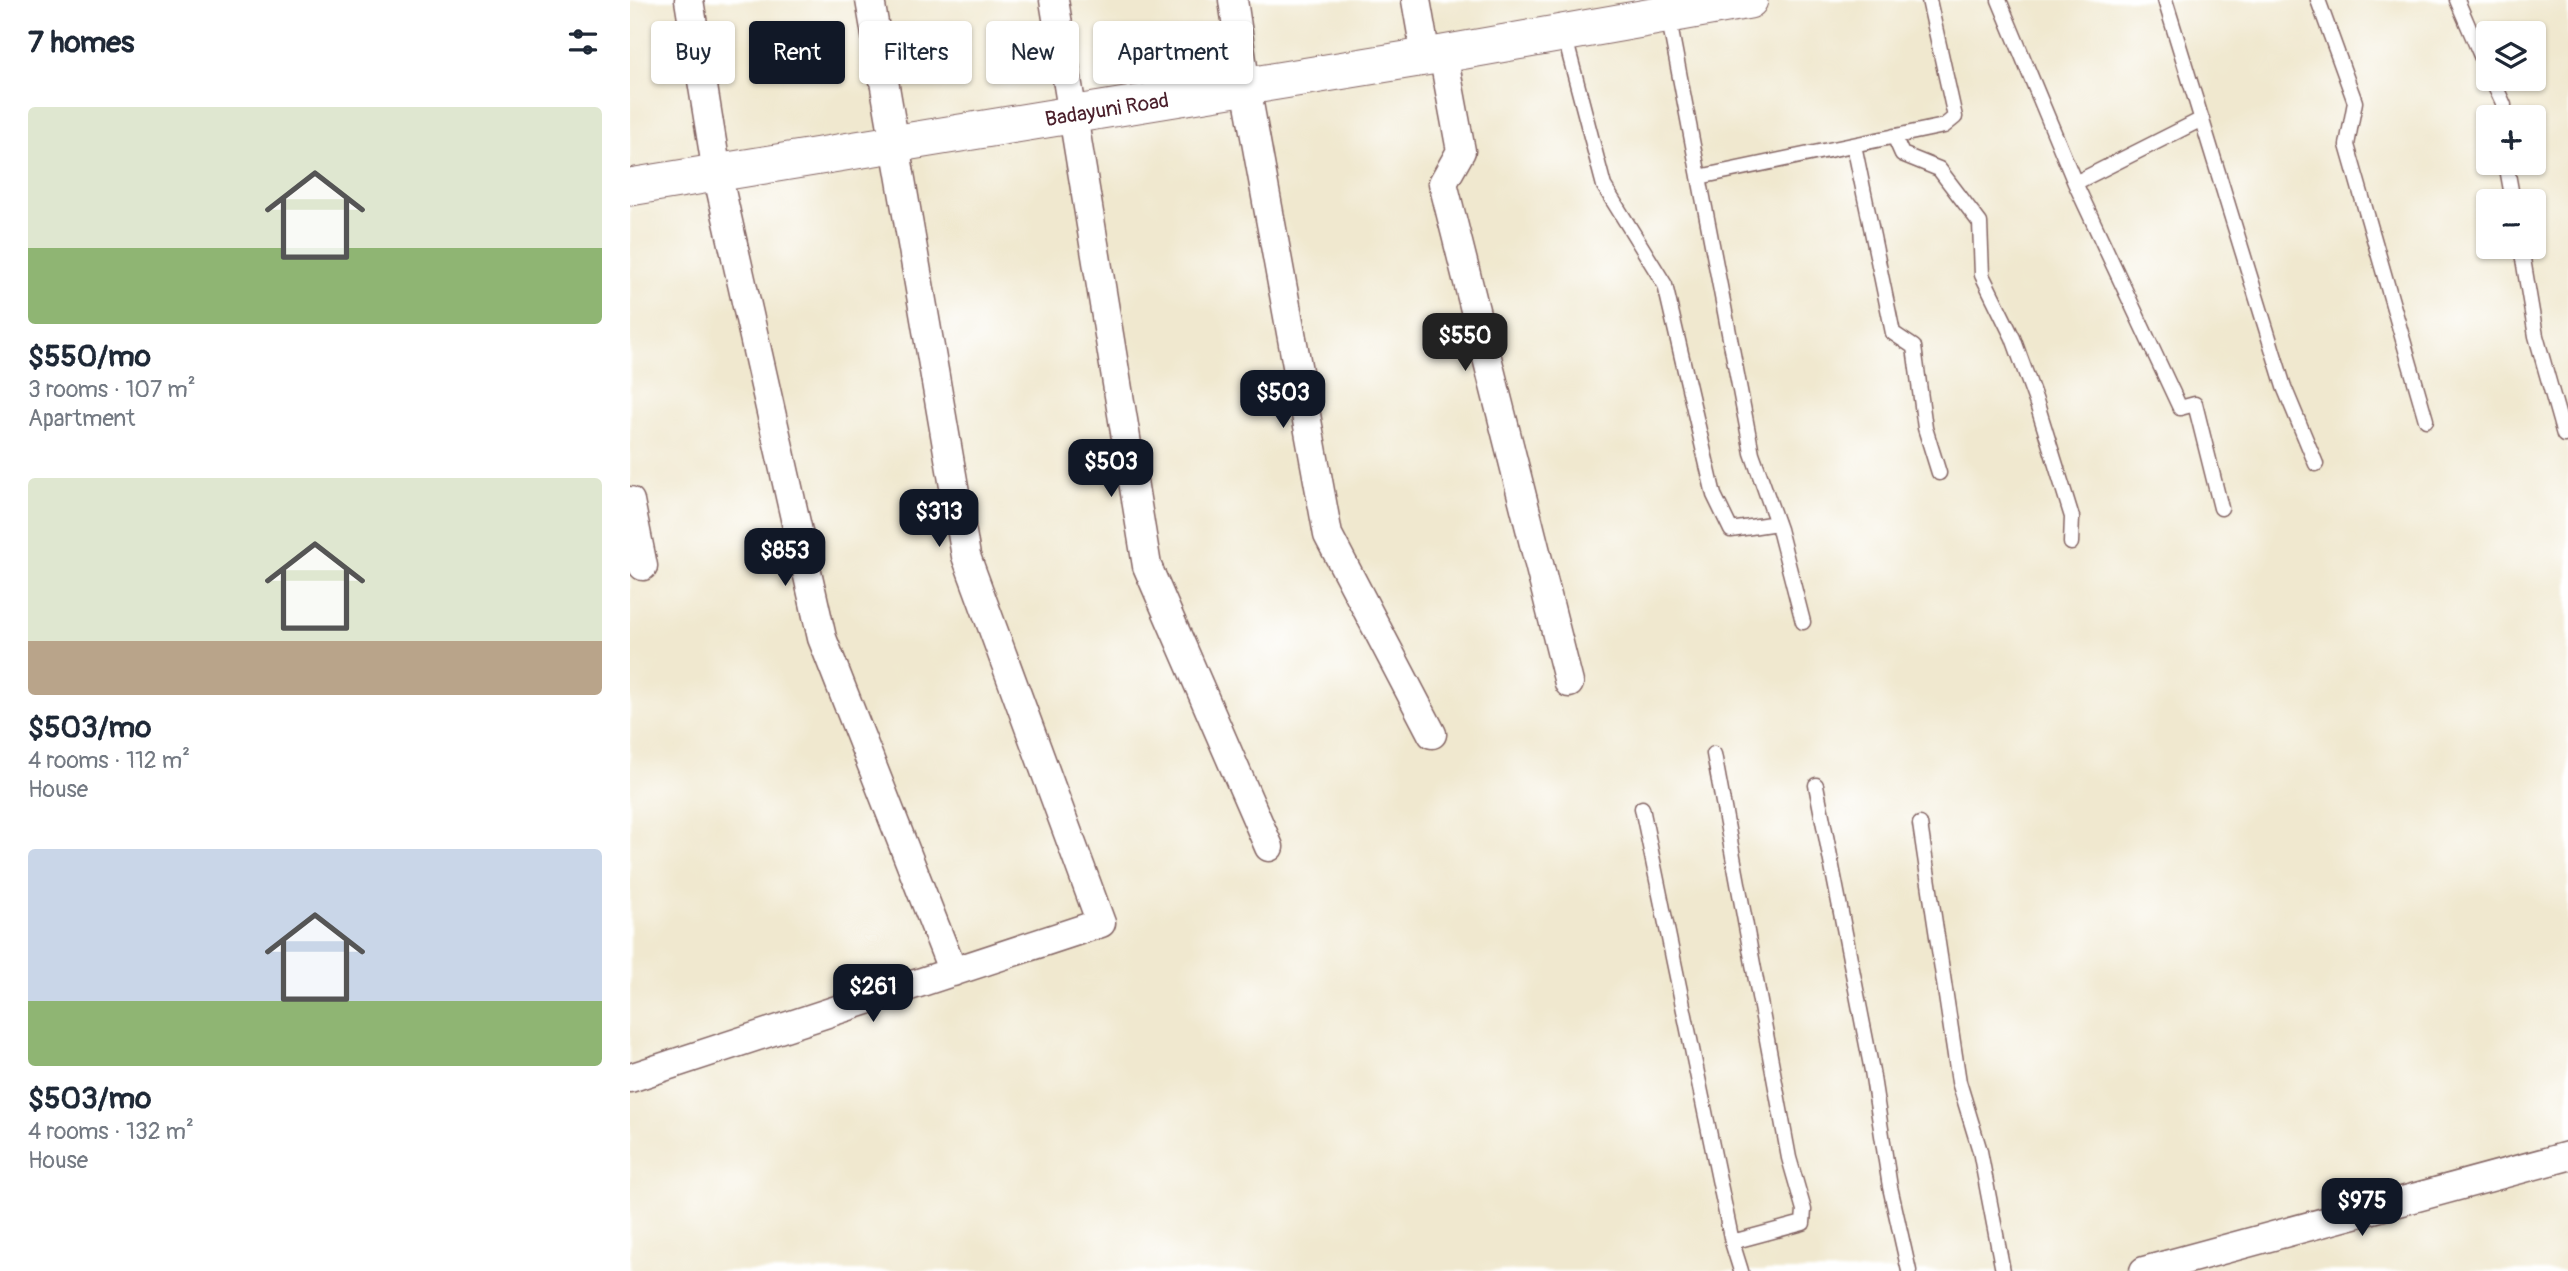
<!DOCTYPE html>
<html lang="en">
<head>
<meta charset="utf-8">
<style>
  body { margin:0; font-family:Pangolin,sans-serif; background:#f2f2f3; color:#1f2937; height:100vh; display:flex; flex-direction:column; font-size:26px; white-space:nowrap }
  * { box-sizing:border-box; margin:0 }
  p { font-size:23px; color:#747a83 }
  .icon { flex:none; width:38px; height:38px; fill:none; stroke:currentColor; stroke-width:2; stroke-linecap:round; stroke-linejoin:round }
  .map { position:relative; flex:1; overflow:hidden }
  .side { display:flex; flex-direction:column; background:#fff; width:630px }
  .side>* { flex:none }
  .guide { position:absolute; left:21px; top:21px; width:665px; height:63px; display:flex; gap:14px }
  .fabs { position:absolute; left:1846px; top:21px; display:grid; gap:14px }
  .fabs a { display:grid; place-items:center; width:70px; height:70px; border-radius:7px; background:#fff; box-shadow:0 2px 5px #0004; font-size:35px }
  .price { position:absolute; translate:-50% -60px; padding:0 16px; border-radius:14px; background:#111827; color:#fff; font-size:23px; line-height:46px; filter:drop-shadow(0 2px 4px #0008) }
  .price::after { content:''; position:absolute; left:50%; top:42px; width:21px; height:16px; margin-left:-10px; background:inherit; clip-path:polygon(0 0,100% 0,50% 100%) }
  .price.on { background:#222; color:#fff }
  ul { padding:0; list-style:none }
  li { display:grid; align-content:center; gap:14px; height:371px; padding:0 28px }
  li span { display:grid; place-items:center; height:217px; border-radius:7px; color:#555 }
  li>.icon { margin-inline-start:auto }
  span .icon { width:126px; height:126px; fill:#fffc; stroke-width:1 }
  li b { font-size:30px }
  h2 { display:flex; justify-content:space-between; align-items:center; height:84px; padding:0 28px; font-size:30px }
  .chip { padding:0 24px; border-radius:7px; background:#fff; box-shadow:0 2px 5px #0004; font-size:24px; line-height:63px }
  .chip.on { background:#111827; color:#fff }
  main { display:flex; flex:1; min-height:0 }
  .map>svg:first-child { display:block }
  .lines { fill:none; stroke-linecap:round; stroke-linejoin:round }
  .service-casing { stroke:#846564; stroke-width:17 }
  .minor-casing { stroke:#846564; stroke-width:31 }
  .tertiary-casing { stroke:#846564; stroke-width:39 }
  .service { stroke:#fff; stroke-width:14 }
  .minor { stroke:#fff; stroke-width:28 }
  .tertiary { stroke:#fff; stroke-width:37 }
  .labels { text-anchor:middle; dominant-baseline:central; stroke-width:5; stroke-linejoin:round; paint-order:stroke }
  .street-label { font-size:21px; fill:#4a1f2b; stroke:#fff }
</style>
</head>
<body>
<main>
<section class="side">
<h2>7 homes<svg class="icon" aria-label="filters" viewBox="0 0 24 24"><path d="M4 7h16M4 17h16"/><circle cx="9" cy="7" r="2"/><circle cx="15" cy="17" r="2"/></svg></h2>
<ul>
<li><span style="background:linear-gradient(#dfe7d0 65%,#8fb573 0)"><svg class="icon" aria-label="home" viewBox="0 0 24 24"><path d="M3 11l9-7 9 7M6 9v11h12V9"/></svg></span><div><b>$550/mo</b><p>3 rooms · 107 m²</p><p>Apartment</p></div></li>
<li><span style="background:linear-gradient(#dfe7d0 75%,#b9a48a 0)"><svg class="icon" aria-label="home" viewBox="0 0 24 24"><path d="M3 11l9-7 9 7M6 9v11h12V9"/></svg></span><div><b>$503/mo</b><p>4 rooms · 112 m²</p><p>House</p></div></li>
<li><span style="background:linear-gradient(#c9d6e8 70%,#8fb573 0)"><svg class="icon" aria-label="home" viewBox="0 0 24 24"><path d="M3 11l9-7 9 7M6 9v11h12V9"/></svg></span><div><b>$503/mo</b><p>4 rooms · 132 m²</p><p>House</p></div></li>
</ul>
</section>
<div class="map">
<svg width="1938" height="1271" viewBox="0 0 1938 1271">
  <rect width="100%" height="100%" fill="#fff"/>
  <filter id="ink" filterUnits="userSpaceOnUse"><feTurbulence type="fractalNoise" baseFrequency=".0143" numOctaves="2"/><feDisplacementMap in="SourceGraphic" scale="14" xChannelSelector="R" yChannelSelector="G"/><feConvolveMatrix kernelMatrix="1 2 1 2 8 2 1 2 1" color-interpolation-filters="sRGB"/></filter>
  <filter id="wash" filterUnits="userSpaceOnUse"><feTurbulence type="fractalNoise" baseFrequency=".00686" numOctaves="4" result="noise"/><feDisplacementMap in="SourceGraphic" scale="28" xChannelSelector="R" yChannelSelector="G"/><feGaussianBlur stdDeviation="1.57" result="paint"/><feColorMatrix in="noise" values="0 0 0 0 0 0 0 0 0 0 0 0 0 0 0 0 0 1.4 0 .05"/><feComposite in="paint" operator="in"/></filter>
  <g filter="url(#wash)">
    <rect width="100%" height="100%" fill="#f0e8cf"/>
  </g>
  <g filter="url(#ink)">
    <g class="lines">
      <g class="service-casing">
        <path id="service" d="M1369 0 1445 183 1550 408 1565 404 1591 508
          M1535 0 1654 387 1686 464
          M1688 0 1725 102 1717 145 1796 420
          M1827 0 1858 72
          M1038 15 1122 453 1149 529 1173 622
          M934 34 974 186 1035 285 1084 495 1101 530 1147 523
          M1862 79 1874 105 1871 117
          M1264 136 1272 154 1309 169 1350 223 1352 275 1383 338 1407 404 1442 517 1441 543
          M1224 145 1263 333 1284 347 1295 428 1309 473
          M1876 163 1883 201
          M1069 177 1314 126 1325 117 1299 0
          M1445 183 1572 119
          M1891 247 1906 336 1934 435
          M1084 754 1159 1158 1174 1210 1173 1223 1102 1242
          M1186 785 1242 1071 1260 1187 1279 1271
          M1012 808 1102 1242 1111 1271
          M1290 824 1329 1082 1350 1151 1373 1271"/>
      </g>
      <g class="minor-casing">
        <path id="minor" d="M59 0 87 173 192 638 323 972
          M424 0 517 566 639 847
          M603 0 616 87 698 535 802 734
          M786 0 796 57
          M813 54 831 151 813 183 939 683
          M0 501 13 566
          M0 1078 471 923 336 556 240 0
          M1514 1271 1938 1156"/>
      </g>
      <g class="tertiary-casing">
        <path id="tertiary" d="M0 187 813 54 1119 0"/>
      </g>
      <use href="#service" class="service"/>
      <use href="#minor" class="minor"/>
      <use href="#tertiary" class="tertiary"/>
    </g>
  </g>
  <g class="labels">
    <g class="street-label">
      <text transform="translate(477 110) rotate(-9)">Badayuni Road</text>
    </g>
  </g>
</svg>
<div class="fabs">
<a><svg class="icon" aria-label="layers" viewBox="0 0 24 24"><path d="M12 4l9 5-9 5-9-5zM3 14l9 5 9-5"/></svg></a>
<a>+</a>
<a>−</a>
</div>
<b class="price on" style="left:835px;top:373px">$550</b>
<b class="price" style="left:653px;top:430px">$503</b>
<b class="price" style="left:481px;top:499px">$503</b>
<b class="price" style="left:309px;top:549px">$313</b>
<b class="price" style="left:155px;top:588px">$853</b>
<b class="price" style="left:243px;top:1024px">$261</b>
<b class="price" style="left:1732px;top:1238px">$975</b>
<div class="guide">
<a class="chip">Buy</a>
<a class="chip on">Rent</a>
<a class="chip">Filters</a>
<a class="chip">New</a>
<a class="chip">Apartment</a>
</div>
</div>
</main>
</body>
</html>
